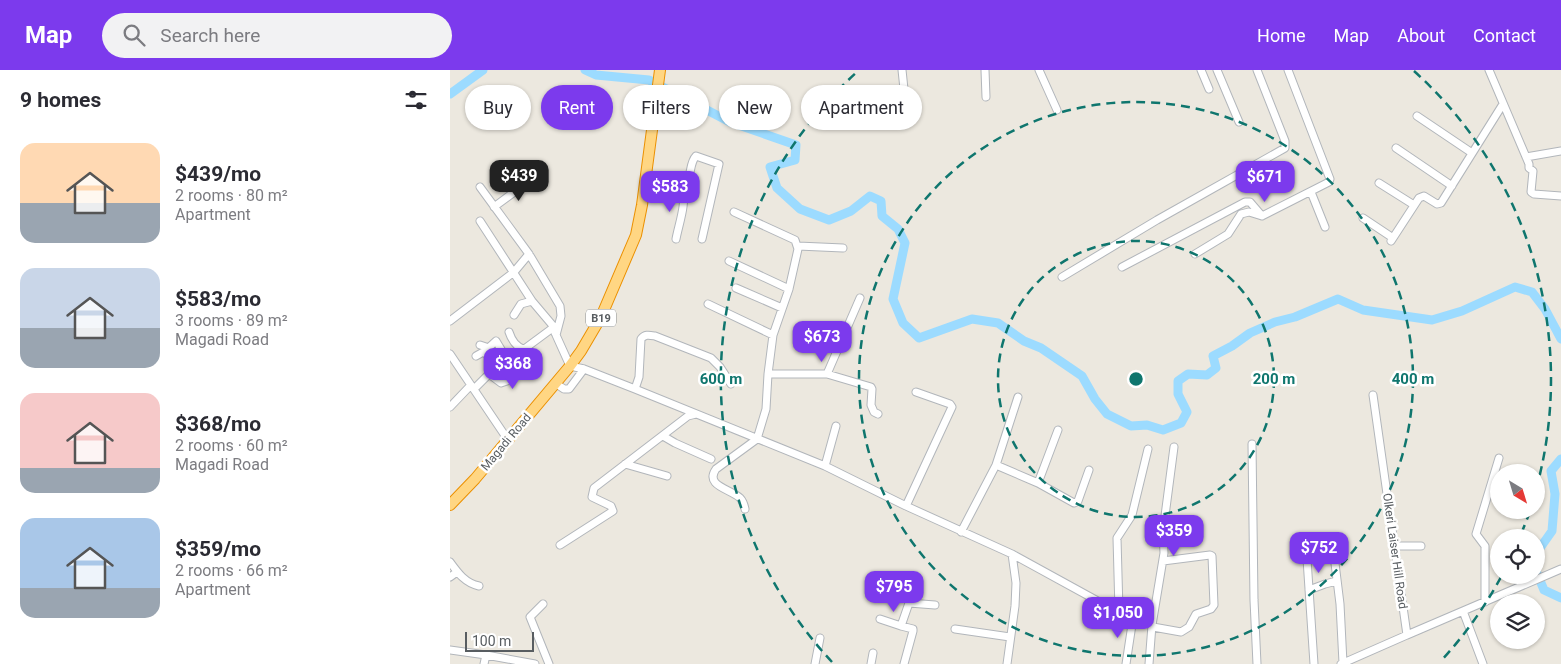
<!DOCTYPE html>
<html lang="en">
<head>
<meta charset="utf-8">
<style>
  body { margin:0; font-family:Roboto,sans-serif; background:#f2f2f3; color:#2b2b33; height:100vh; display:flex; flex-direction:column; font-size:19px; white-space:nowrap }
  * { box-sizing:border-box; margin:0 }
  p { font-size:16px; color:#7c7c81 }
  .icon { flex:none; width:28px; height:28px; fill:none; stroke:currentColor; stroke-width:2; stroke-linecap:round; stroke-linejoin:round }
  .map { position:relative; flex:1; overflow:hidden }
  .details { display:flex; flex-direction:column; background:#fff; width:450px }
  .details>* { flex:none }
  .banner { position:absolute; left:15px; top:15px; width:475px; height:45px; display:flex; gap:10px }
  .needle { width:32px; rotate:142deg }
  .buttons { position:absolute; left:1040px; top:394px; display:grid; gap:10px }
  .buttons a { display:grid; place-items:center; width:55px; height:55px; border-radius:50%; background:#fff; box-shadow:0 1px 4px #0004; font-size:25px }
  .scale { position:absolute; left:15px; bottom:12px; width:69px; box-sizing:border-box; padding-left:5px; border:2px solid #585d61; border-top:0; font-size:14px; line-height:18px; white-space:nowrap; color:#585d61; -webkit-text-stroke:4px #fff; paint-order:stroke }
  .price { position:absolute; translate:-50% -42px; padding:0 11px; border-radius:10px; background:#7c3aed; color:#fff; font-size:16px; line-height:32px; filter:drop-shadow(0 1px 2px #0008) }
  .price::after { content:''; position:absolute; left:50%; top:30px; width:15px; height:11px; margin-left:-8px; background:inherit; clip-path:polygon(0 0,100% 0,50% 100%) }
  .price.on { background:#222; color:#fff }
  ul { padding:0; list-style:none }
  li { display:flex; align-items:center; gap:15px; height:125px; padding:0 20px }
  li span { display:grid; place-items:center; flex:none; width:140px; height:100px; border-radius:15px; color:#555 }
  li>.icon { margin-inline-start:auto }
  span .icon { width:60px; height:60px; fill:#fffc; stroke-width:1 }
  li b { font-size:21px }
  h2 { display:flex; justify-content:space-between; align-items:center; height:60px; padding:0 20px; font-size:21px }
  .pill { padding:0 18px; border-radius:22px; background:#fff; box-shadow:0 1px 4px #0004; font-size:18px; line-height:45px }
  .pill.on { background:#7c3aed; color:#fff }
  header { display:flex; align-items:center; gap:30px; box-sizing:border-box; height:70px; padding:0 25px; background:#7c3aed; color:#fff }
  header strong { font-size:24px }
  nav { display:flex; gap:28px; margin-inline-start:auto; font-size:18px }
  .search { width:350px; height:45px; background:#f2f2f3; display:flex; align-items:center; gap:12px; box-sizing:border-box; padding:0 18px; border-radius:28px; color:#7c7c81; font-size:19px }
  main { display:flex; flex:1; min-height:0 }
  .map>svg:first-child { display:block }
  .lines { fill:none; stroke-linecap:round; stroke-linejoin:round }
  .river { stroke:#9cdbff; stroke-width:9 }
  .minor-casing { stroke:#b2b6bb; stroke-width:9 }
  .highway-casing { stroke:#eb9000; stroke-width:12 }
  .minor { stroke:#fff; stroke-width:7 }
  .highway { stroke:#ffd683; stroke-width:10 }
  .ring { fill:none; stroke:#0f766e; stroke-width:2.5; stroke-dasharray:9 6 }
  .labels { text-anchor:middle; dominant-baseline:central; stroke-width:5; stroke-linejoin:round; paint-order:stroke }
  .shield { fill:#fff; stroke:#8a8e90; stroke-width:1 }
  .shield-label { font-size:11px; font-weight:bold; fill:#585d61 }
  .street-label { font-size:12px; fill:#585d61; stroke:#fff }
  .centre { fill:#0f766e; stroke:#fff; stroke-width:2.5 }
  .ring-label { font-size:15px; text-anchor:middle; font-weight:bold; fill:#0f766e; stroke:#fff; stroke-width:5; stroke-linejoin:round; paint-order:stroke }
</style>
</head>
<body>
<header>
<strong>Map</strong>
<div class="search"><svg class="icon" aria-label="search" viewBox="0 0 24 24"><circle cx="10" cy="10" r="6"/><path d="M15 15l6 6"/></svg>Search here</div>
<nav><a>Home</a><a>Map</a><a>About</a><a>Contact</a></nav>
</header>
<main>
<section class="details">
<h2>9 homes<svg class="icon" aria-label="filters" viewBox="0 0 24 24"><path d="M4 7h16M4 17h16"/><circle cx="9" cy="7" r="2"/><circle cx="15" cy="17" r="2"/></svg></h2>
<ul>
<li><span style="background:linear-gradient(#ffd9b3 60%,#9aa5b1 0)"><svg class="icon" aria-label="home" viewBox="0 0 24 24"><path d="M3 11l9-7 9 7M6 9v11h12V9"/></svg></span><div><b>$439/mo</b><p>2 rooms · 80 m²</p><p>Apartment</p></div></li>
<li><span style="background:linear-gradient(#c9d6e8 60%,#9aa5b1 0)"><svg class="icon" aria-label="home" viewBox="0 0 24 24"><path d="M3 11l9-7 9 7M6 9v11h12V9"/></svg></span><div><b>$583/mo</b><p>3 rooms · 89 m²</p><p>Magadi Road</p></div></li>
<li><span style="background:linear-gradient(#f6c9c9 75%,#9aa5b1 0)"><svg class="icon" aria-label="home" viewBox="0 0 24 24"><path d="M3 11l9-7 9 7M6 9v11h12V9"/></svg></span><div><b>$368/mo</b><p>2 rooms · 60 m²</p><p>Magadi Road</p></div></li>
<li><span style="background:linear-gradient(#a9c7e8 70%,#9aa5b1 0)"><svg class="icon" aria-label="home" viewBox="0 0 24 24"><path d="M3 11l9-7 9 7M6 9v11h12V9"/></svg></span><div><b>$359/mo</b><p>2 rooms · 66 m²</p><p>Apartment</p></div></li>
</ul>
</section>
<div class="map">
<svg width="1111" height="594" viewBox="0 0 1111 594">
  <rect width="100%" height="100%" fill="#ece8df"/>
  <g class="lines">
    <path class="river" d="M135 0 146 5 199 10 280 52 346 75 345 90 320 97 327 118 350 139 379 150 401 141 420 126 431 131 432 146 448 159 455 173 443 229 453 253 469 268 522 249 548 253 574 271 591 278 632 306 645 329 657 344 681 356 697 355 713 360 731 353 737 342 728 324V311L738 304 757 305 766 298 763 286 782 276 800 263 825 252 845 247 888 229 913 240 982 250 1012 241 1065 217 1082 222 1095 239 1111 269
      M0 24 33 0
      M1086 494 1090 478 1102 461 1105 424 1101 401 1111 389
      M1086 501 1094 520 1111 528"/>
    <g class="minor-casing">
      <path id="minor" d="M452 0 456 38
        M535 0 536 27
        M589 0 607 40
        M751 0 759 19
        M767 0 789 52
        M1039 0 1079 94V98L1083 101 1081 122 1084 124 1111 126
        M967 46 1022 83
        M946 78 1002 116
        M1076 87 1111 81
        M196 105 232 117C243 110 238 94 246 86L269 94 252 169
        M929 113 964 135
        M30 117 79 184 110 236 111 246 106 265 120 296 134 299 185 319 375 396 456 436 562 484 655 535 702 555
        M861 122 875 157
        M44 137 82 109
        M284 142 345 170 348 179 339 219 323 265 318 304 316 339 307 369 266 399C254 416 281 419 290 428 293 431 294 434 295 439
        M913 148 943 168
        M30 151 82 231 104 257 105 263
        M226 169C229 153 237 133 232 117
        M941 171 969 128 974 126 987 134 991 133 1053 34
        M348 176 393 178
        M745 184 778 164 791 144 799 142 812 146
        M279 191 339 219
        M672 197 795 132H800L812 146 879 112 880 109 838 0
        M612 207 707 150 835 78V71L807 0
        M286 218 332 238
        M258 234 323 265
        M64 245 71 234 82 231
        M0 251 64 202 79 184
        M59 262C62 271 66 277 75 280
        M30 275 39 278 36 284 53 297
        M0 284 58 370
        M26 286 35 281 46 271 58 291
        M39 304 51 313 57 311 62 300 78 285
        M318 304H377L421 317 422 319 421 335 424 342 428 344
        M377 304 410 228
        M105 313 114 319H119L134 299
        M24 319 39 304 53 297 58 291 104 257
        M185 319 189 307 191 269C195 264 199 265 205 266L261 288 270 297 281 314
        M0 337 21 315
        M213 366 225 373 261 389
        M802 374 804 530 807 594
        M175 394 217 406
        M546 395 588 413 624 433 628 431 639 400
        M375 396 386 356
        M588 413 608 360
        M456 436 502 337 500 334 466 322
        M511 462 546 395 568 327
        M882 469 890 534 893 593
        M856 474 864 594
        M110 475 163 441 161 436 142 427 144 418 238 346 246 344
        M944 476H971
        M0 492C8 503 15 513 29 516
        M0 507 7 502
        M859 520 875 514 887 511
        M1035 532V476L1026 464 1049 388
        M93 534 80 547 99 594
        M669 541 667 468 682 445 698 379
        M1013 541 1033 594
        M430 549 451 556
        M703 557 731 562 739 557 746 544 761 539 764 535 762 486 760 485 713 491
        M505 559 560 567
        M957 565 1111 499
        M0 580 36 585 85 594
        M34 594 36 585
        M365 594 370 568
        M421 594 423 583
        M454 594 463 561V559L451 556 459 533 485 535
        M557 594 565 536 566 513 562 484
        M676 594 683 548
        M699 594 702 555 714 483 713 461 724 377
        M891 594 957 565 923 325"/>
    </g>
    <g class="highway-casing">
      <path id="highway" d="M0 435 25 409 120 296 131 281 151 247 186 165 192 135 210 0"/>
    </g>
    <use href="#minor" class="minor"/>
    <use href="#highway" class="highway"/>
  </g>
  <g class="ring">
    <circle cx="686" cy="309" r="138"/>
    <circle cx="686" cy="309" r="277"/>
    <path d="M1080 441A415 415 0 0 1 1071 464M1051 507A415 415 0 0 1 990 592M382 592A415 415 0 0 1 408 1M964 1A415 415 0 0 1 1087 416"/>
  </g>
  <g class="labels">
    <rect class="shield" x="136" y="239.5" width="30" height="17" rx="4"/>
    <g class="shield-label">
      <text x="151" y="248">B19</text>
    </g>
    <g class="street-label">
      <text transform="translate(56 372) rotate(-50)">Magadi Road</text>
      <text transform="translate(945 481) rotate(82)">Olkeri Laiser Hill Road</text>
    </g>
  </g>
  <circle cx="686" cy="309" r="8" class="centre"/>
  <g class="ring-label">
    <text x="824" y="314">200 m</text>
    <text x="963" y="314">400 m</text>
    <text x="271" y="314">600 m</text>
  </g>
</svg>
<div class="buttons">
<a><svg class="needle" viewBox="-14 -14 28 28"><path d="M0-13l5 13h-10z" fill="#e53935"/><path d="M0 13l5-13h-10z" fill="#7c7c81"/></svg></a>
<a><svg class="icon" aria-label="locate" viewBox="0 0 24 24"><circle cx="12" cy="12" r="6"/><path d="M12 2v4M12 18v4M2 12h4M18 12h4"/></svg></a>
<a><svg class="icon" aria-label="layers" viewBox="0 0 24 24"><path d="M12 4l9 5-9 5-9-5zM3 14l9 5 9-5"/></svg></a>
</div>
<div class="scale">100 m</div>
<b class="price on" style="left:69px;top:132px">$439</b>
<b class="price" style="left:815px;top:133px">$671</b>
<b class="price" style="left:220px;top:143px">$583</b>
<b class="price" style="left:372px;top:293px">$673</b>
<b class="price" style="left:63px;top:320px">$368</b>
<b class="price" style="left:724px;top:487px">$359</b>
<b class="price" style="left:869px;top:504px">$752</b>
<b class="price" style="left:444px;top:543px">$795</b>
<b class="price" style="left:668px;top:569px">$1,050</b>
<div class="banner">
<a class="pill">Buy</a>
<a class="pill on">Rent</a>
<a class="pill">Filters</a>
<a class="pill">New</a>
<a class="pill">Apartment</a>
</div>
</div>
</main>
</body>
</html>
